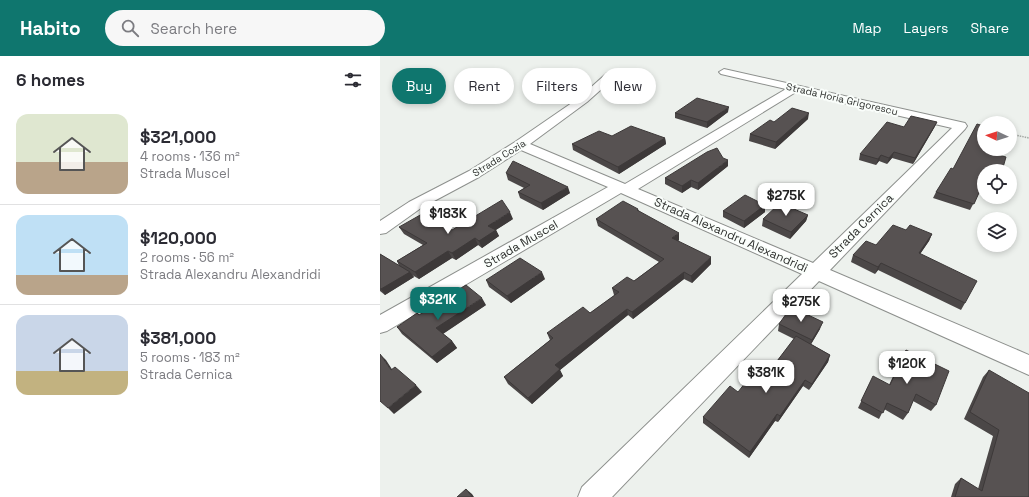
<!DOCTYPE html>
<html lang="en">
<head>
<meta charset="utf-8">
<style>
  body { margin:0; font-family:"Space Grotesk",sans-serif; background:#f7f7f7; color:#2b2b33; height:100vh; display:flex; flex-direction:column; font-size:15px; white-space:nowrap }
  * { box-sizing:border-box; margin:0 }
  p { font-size:13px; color:#7c7c81 }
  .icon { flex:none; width:22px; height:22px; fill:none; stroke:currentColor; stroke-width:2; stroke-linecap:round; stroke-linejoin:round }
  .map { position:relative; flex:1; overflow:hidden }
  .panel { display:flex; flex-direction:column; background:#fff; width:380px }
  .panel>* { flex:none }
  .guide { position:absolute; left:12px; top:12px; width:380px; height:36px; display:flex; gap:8px }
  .needle { width:26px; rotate:274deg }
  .buttons { position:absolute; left:597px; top:60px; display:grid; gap:8px }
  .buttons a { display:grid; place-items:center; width:40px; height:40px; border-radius:50%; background:#fff; box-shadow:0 2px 6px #0003; font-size:20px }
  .price { position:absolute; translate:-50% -34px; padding:0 9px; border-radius:8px; background:#fff; color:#222; font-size:13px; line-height:26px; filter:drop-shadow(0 1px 2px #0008) }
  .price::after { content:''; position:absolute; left:50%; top:24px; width:12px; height:9px; margin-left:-6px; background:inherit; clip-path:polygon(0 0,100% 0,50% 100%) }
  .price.on { background:#0f766e; color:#fff }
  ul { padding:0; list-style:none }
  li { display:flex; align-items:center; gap:12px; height:100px; padding:0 16px }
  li+li { border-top:1px solid #e1e1e2 }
  li span { display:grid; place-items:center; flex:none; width:112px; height:80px; border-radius:12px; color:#555 }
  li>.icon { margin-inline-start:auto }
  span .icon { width:48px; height:48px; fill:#fffc; stroke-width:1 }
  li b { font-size:17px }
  h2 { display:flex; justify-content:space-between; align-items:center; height:48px; padding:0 16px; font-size:17px }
  .chip { padding:0 14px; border-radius:18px; background:#fff; box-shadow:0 2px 6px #0003; font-size:14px; line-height:36px }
  .chip.on { background:#0f766e; color:#fff }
  header { display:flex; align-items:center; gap:24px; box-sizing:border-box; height:56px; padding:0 20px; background:#0f766e; color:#fff }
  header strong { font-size:19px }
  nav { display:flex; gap:22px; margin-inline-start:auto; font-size:14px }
  .search { width:280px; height:36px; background:#f7f7f7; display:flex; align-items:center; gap:10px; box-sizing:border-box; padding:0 14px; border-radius:22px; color:#7c7c81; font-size:15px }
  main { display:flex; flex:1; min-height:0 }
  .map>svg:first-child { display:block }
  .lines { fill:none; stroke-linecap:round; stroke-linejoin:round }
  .minor-casing { stroke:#8d908d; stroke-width:2 }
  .path { stroke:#a4a8a4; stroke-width:1.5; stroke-dasharray:1.5 1; stroke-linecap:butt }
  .minor { fill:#fff; fill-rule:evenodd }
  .wall { fill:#4b4747 }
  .shaded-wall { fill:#3d3939 }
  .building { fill:#575252; stroke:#3d3939 }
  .labels { text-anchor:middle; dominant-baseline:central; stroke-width:4; stroke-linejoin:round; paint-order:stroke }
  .far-street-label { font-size:10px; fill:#2d2f2d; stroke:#fafefb }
  .street-label { font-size:12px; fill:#2d2f2d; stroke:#fafefb }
</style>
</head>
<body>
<header>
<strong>Habito</strong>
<div class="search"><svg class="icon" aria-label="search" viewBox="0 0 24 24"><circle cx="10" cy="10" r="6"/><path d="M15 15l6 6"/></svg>Search here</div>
<nav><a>Map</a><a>Layers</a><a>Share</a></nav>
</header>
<main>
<section class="panel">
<h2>6 homes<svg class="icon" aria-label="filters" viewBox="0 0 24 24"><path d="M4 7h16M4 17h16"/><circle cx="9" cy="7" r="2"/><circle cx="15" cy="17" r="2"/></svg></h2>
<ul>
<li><span style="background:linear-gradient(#dfe7d0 60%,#b9a48a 0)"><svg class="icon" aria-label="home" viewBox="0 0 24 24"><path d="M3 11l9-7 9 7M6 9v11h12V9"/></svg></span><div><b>$321,000</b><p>4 rooms · 136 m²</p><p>Strada Muscel</p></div></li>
<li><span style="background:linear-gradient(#bfe0f5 75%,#b9a48a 0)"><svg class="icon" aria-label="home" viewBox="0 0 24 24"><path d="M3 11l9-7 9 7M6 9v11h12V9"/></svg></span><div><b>$120,000</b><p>2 rooms · 56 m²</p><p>Strada Alexandru Alexandridi</p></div></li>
<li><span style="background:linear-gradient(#c9d6e8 70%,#c2b280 0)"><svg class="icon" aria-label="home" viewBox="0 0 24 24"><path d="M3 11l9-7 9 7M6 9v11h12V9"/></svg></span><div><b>$381,000</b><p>5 rooms · 183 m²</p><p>Strada Cernica</p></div></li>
</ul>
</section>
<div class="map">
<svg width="649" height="441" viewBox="0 0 649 441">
  <rect width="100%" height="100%" fill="#edf1ed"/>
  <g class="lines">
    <g class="minor-casing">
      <path id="minor" d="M344 13 585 67 587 70 585 73 450 214 649 299V319L439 225 232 441H198L202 431 422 218 241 137 7 275 0 277V259L228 131 141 94 99 121 41 152 6 177 0 178V165L29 146 89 115 135 86 199 42 227 17 231 16 236 19 235 21 207 46 150 88 245 128 406 33 341 18 339 16ZM416 36 572 72 433 207 258 133Z"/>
    </g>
    <path class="path" d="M630 78 649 82"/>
    <use href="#minor" class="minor"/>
  </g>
  <path class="wall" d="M348 56 327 72 295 62V57Z
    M428 63 395 93 369 85 370 78 394 66Z
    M557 66 554 72 533 108 512 102 507 108 499 105 496 109 479 104 480 98 524 71Z
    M232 80 285 82 286 88 239 118 193 94 192 88Z
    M348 110 318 134 311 131 302 137 285 128V122Z
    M573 113 604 115V138L599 137 590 154 553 142 556 136Z
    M126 117 190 137 163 154 140 142 138 136 144 132 128 124Z
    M385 149V156L364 172 343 161V155Z
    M258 153 259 155 299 184 298 185 331 208 312 227 304 223 253 263 248 259 180 314 183 320 152 348 128 328 124 321 170 284 167 277 210 257 235 239H234L232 232 254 225 279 206 218 170 216 163Z
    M428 159 426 165 410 183 382 170 383 163Z
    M133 163 116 174 119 180 102 192 98 189 76 204 72 202 39 223 32 219 34 221 5 239 0 235V198L19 210 17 205 43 189 24 178 19 171 72 174Z
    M526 174 552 178 549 185 540 198 585 247 581 254 498 214 495 218 471 206 473 199 496 189Z
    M165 223 131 247 109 231 106 224Z
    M106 249 63 278 72 285 77 292 57 307 22 278 17 271 39 259Z
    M399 268 440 273 431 288 450 299 448 306 429 334 423 330 398 366 395 365 369 402 323 367V361L391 313 414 283 398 275Z
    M526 294 556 349 551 355 533 345 528 357 523 364 504 353 499 363 478 352 490 327 509 329 522 301Z
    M609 314 649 441H571L575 428 581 422 598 433 613 380 584 363 603 321Z"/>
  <path class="shaded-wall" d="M349 51 348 56 327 72V66Z
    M429 57 428 63 395 93 396 86Z
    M557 66 554 72 533 108 535 102Z
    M285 82 286 88 239 118 238 111Z
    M514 96 512 102 507 108 509 102Z
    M501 99 499 105 496 109 498 103Z
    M348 104V110L318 134V127Z
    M311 124V131L302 137V130Z
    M188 131 190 137 163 154 161 147Z
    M385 149V156L364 172V165Z
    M130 156 133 163 114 175 116 174 119 180 102 192 99 185 108 170Z
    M428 159 426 165 410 183 411 176Z
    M299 177V184L293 189 292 182Z
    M552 178 549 185 536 204 539 197Z
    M95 182 98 189 76 204 72 197Z
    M68 195 72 202 39 223 35 216Z
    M331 201V208L312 227 311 220Z
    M501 207 498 214 495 218 498 211Z
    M30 216 34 221 5 239 1 233Z
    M162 216 165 223 131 247 127 240Z
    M304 216V223L253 263 252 256Z
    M102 242 106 249 61 279 56 272Z
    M247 253 248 259 180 314 183 320 152 348 148 342 175 309Z
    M443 266 440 273 430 290 432 284Z
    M72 285 77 292 57 307 52 301Z
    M0 298 6 304 17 321 11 314Z
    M450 299 448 306 429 334 432 328Z
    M425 324 423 330 398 366 400 360Z
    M36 329 42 336 14 358 8 352Z
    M397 358 395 365 369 402 370 396Z
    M86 433 92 438 94 441H92Z"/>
  <path class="building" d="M317 42 349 51 327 66 295 57Z
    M412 52 429 57 396 86 370 78 390 64 394 66Z
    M531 60 557 66 535 102 514 96 509 102 501 99 498 103 480 98 507 66 524 71Z
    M597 68 604 70V93H615L614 98 626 101 622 115H604V131L602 130 594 148 556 136 571 112 573 113Z
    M251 70 285 82 238 111 192 88 219 75 232 80Z
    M337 92 343 102 348 104 318 127 311 124 302 130 285 122 327 96Z
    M133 105 188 131 161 147 138 136 150 129 126 117Z
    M365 139 385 149 364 165 343 155Z
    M122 144 130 156 108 170 116 174 99 185 95 182 72 197 68 195 35 216 17 205 47 187 19 171 42 158 72 174Z
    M243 145 258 153 257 154 299 177 292 182 331 201 311 220 304 216 252 256 247 253 175 309 180 313 148 342 124 321 173 282 167 277 203 251 210 257 239 236 232 232 247 221 254 225 284 203 216 163Z
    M400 147 428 159 411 176 383 163Z
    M513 169 526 174 530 169 552 178 539 197 597 225 585 247 501 207 498 211 473 199 486 185 496 189Z
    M0 198 30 216 1 233H0Z
    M140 202 162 216 127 240 106 224Z
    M86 229 102 242 56 272 72 285 52 301 17 271 37 257 39 259Z
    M411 251 443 266 432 284 399 268Z
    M416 280 450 299 432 328 425 324 400 360 397 358 370 396 323 361 350 330 358 336 381 307 391 313Z
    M526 294 569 315 556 349 536 338 528 357 507 347 503 357 481 345 493 320 510 329Z
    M0 298 11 314 15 311 36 329 8 352 0 345Z
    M609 314 649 337V441H575L581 422 602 435 619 374 590 356Z
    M86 433 92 441H77Z"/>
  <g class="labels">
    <g class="far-street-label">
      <text transform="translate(462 43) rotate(13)">Strada Horia Grigorescu</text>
      <text transform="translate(119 102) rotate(-32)">Strada Cozia</text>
    </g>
    <g class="street-label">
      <text transform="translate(481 170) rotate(-45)">Strada Cernica</text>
      <text transform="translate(351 179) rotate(24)">Strada Alexandru Alexandridi</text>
      <text transform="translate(141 188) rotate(-30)">Strada Muscel</text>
    </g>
  </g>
</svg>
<div class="buttons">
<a><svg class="needle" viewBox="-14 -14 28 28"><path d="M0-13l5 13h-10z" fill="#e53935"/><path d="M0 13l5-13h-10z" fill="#7c7c81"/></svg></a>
<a><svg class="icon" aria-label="locate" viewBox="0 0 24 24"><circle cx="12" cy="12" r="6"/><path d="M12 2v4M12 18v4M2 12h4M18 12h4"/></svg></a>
<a><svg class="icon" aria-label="layers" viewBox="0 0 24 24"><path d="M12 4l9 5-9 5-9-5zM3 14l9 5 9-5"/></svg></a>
</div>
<b class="price" style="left:406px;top:161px">$275K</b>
<b class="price" style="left:68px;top:179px">$183K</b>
<b class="price on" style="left:58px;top:265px">$321K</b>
<b class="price" style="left:421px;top:267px">$275K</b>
<b class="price" style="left:527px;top:329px">$120K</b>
<b class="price" style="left:386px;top:338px">$381K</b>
<div class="guide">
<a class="chip on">Buy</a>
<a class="chip">Rent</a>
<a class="chip">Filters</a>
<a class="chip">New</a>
</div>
</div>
</main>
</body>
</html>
